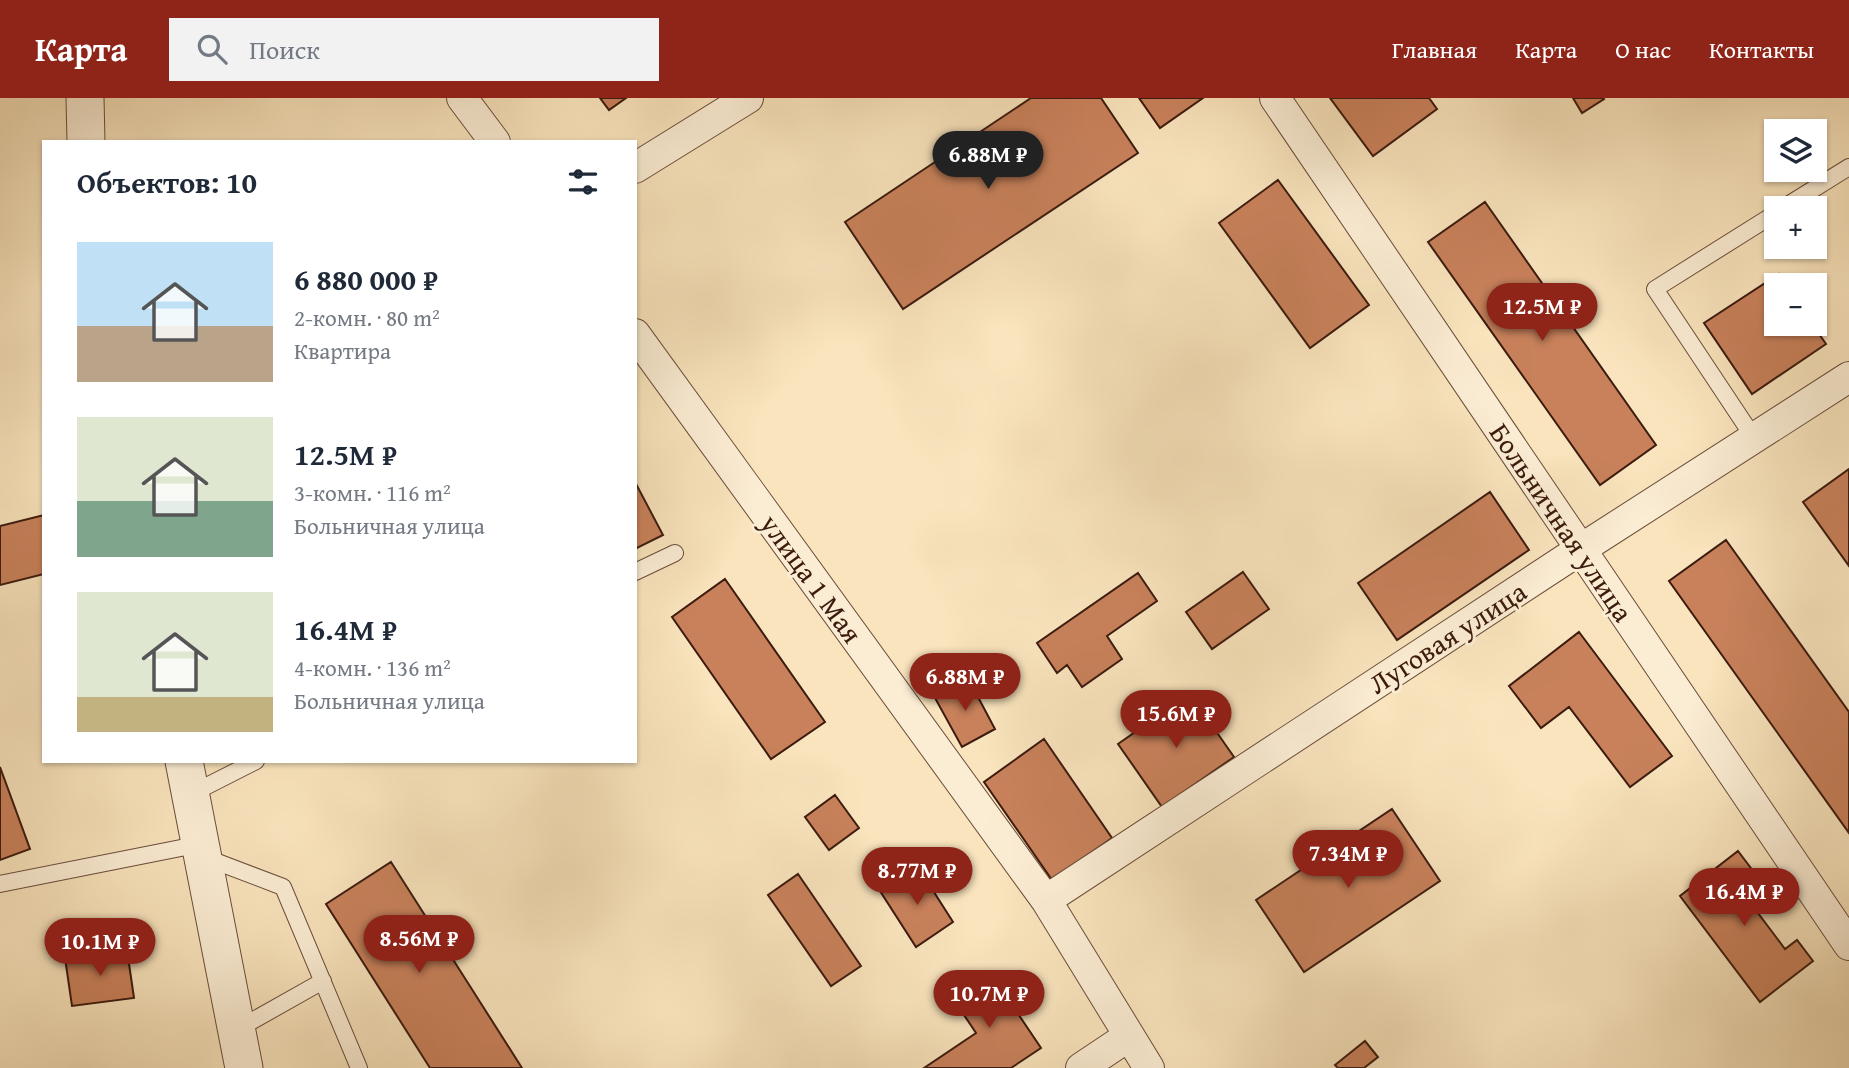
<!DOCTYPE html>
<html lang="ru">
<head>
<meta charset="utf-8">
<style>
  body { margin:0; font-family:"Gentium Book Plus",serif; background:#f2f2f3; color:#1f2937; height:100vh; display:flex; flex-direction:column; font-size:26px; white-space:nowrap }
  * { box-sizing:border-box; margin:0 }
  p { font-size:23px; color:#747a83 }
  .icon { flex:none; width:38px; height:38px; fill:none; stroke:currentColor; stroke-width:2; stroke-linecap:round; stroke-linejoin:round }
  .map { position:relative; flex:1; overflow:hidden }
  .drawer { position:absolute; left:42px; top:42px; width:595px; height:623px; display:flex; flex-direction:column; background:#fff; border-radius:0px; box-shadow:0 2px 5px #0004 }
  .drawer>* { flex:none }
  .buttons { position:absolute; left:1764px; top:21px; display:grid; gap:14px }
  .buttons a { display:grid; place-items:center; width:63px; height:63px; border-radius:0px; background:#fff; box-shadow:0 2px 5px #0004; font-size:35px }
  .price { position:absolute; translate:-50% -60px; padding:0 16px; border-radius:24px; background:#8f2418; color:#fff; font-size:23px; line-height:46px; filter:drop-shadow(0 2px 4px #0008) }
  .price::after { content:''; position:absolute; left:50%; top:42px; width:21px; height:16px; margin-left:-10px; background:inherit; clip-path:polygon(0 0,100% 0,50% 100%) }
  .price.active { background:#222; color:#fff }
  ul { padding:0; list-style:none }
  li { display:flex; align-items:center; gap:21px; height:175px; padding:0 35px }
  li span { display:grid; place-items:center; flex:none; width:196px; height:140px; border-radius:0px; color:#555 }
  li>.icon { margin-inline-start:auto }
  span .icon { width:84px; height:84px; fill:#fffc; stroke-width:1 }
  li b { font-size:30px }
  h2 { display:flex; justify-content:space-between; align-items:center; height:84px; padding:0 35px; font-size:30px }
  header { display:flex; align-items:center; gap:42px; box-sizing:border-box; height:98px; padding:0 35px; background:#8f2418; color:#fff }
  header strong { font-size:33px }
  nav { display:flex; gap:38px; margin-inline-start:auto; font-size:24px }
  .search { width:490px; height:63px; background:#f2f2f3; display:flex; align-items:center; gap:18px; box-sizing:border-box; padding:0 24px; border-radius:0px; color:#747a83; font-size:26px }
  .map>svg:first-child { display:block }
  .building { fill:#c8815b; stroke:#3c1b0f; stroke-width:2 }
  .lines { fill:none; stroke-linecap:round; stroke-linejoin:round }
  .service-casing { stroke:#6b4d3a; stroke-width:18 }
  .minor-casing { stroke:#6b4d3a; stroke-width:32 }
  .tertiary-casing { stroke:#6b4d3a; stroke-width:39 }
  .service { stroke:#fbedd4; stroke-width:16 }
  .minor { stroke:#fbedd4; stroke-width:30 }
  .tertiary { stroke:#fbedd4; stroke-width:37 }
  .labels { text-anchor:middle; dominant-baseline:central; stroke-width:6; stroke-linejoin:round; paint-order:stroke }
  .street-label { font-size:28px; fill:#3c1b0f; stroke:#fbedd4 }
</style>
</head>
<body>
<header>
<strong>Карта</strong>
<div class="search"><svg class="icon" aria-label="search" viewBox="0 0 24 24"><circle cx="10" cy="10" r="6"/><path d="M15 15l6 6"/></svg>Поиск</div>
<nav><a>Главная</a><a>Карта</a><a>О нас</a><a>Контакты</a></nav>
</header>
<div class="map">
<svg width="1849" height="970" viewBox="0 0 1849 970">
  <rect width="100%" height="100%" fill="#f9e4bd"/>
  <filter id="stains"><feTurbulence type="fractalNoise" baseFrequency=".00286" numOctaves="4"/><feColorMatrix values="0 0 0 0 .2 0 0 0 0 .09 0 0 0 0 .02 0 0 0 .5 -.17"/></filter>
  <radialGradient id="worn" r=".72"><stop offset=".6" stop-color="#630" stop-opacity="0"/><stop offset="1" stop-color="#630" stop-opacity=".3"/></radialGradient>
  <path class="building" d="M600 0H626L609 12Z
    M1031 0H1101L1138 55 903 211 845 124Z
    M1139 0H1203L1160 30Z
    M1330 0H1429L1437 11 1373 58Z
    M1573 0H1603L1604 1 1582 15Z
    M1278 82 1369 207 1310 250 1219 125Z
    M1485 104 1656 347 1600 387 1428 144Z
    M1779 176 1786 187H1776V226H1812L1826 246 1752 296 1704 225Z
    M1849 371V468L1803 404Z
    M635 384 663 437 635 451Z
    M1490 394 1529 452 1397 542 1358 485Z
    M44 417V476L0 487V428Z
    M1726 442 1849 614V735L1669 483Z
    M1243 474 1269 511 1212 551 1186 514Z
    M1138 475 1157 503 1107 538 1122 561 1082 589 1067 567 1057 575 1037 545Z
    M725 481 825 624 771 661 672 519Z
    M1579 534 1672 658 1630 689 1569 609 1541 630 1509 588Z
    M969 582 995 631 962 649 935 600Z
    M1190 596 1234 659 1162 709 1118 646Z
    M1044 641 1112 740 1052 782 984 684Z
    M0 669 30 751 0 762Z
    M835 697 859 730 829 752 805 719Z
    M1392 711 1440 783 1304 874 1256 802Z
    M1738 753 1763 786 1746 799 1785 851 1797 842 1813 863 1760 904 1680 798Z
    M391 764 522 970H430L326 806Z
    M918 769 953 824 916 849 880 793Z
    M798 776 861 868 831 888 768 797Z
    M127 852 134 900 72 908 65 860Z
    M990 874 1041 950 1011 970H924L976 935 952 899Z
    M1365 943 1378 959 1364 970H1338L1335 967Z"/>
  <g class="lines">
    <g class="service-casing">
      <path id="service" d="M1783 110 1849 69
        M1754 340 1655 191 1776 115
        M635 474 675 455
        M191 696 256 663
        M204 759 283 789 359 970
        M0 786 201 746
        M236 932 323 883"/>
    </g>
    <g class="minor-casing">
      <path id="minor" d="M462 0 495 44
        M1275 0 1849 847
        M635 70 748 0
        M635 236 1046 802 1149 970
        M1046 802 1581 451 1849 279
        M1081 970 1129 938"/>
    </g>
    <g class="tertiary-casing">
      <path id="tertiary" d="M85 0 86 44
        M184 663 244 970"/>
    </g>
    <use href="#service" class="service"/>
    <use href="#minor" class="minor"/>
    <use href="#tertiary" class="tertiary"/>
  </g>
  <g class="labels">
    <g class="street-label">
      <text transform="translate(1562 424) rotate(56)">Больничная улица</text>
      <text transform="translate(812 480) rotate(54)">улица 1 Мая</text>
      <text transform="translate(1447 539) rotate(-33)">Луговая улица</text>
    </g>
  </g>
  <rect width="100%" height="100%" filter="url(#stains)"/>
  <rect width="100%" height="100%" fill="url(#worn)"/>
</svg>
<div class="buttons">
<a><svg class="icon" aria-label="layers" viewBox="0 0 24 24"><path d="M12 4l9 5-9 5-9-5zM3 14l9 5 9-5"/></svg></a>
<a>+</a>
<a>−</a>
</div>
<b class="price active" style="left:988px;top:93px">6.88M ₽</b>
<b class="price" style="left:1542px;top:245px">12.5M ₽</b>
<b class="price" style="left:965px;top:615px">6.88M ₽</b>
<b class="price" style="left:1176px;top:652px">15.6M ₽</b>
<b class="price" style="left:1348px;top:792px">7.34M ₽</b>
<b class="price" style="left:917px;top:809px">8.77M ₽</b>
<b class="price" style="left:1744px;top:830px">16.4M ₽</b>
<b class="price" style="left:419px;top:877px">8.56M ₽</b>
<b class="price" style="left:100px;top:880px">10.1M ₽</b>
<b class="price" style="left:989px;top:932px">10.7M ₽</b>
<section class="drawer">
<h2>Объектов: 10<svg class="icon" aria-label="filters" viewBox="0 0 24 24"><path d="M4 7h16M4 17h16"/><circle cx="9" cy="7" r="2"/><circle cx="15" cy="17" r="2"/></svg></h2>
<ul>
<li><span style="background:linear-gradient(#bfe0f5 60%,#b9a48a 0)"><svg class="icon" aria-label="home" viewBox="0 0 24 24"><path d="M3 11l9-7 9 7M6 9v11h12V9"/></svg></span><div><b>6 880 000 ₽</b><p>2-комн. · 80 m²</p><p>Квартира</p></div></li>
<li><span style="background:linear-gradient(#dfe7d0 60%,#7fa58c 0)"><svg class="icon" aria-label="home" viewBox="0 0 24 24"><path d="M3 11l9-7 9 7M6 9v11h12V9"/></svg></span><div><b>12.5M ₽</b><p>3-комн. · 116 m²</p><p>Больничная улица</p></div></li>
<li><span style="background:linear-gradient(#dfe7d0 75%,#c2b280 0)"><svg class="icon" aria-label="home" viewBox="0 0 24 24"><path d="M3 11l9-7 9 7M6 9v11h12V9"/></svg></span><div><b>16.4M ₽</b><p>4-комн. · 136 m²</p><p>Больничная улица</p></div></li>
</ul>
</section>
</div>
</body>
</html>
